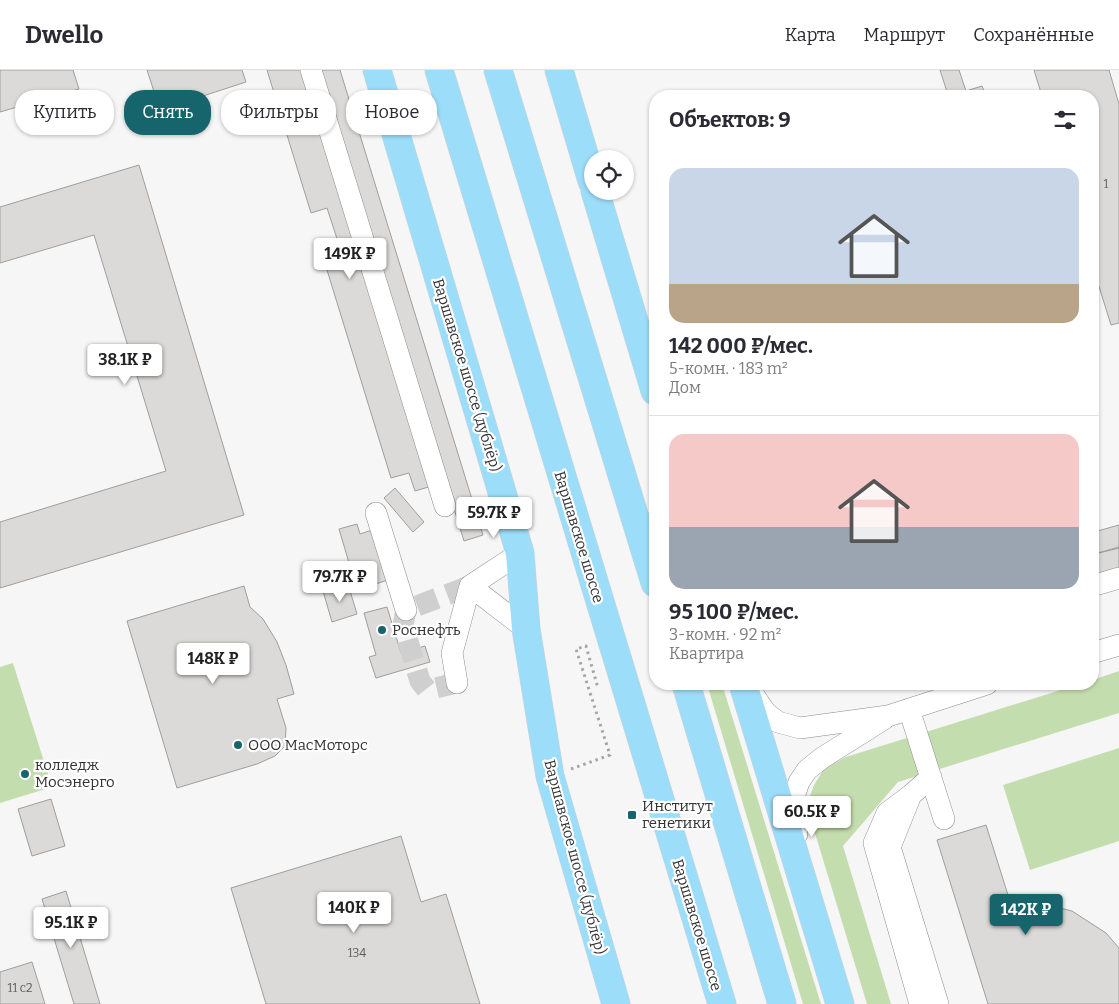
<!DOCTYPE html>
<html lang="ru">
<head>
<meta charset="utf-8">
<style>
  body { margin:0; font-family:Bitter,serif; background:#f7f7f7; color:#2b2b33; height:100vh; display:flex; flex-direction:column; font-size:19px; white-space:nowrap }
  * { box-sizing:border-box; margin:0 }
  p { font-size:16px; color:#7c7c81 }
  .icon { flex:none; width:28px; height:28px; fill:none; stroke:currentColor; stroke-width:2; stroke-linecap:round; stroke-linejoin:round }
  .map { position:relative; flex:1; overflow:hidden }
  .drawer { position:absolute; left:649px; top:20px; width:450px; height:600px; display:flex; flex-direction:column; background:#fff; border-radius:20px; box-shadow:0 1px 4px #0004 }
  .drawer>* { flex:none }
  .banner { position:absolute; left:15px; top:20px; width:475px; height:45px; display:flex; gap:10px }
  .tools { position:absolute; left:584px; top:80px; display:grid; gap:10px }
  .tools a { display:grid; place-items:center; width:50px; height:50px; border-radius:50%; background:#fff; box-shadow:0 1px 4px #0004; font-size:25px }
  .price { position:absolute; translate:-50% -42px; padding:0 11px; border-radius:5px; background:#fff; color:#222; font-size:16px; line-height:32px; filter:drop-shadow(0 1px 2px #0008) }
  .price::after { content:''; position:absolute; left:50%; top:30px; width:15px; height:11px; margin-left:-8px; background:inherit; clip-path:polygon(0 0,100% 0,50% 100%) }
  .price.active { background:#16646c; color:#fff }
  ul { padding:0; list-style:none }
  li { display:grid; align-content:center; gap:10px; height:265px; padding:0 20px }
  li+li { border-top:1px solid #e1e1e2 }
  li span { display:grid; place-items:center; height:155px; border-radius:15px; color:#555 }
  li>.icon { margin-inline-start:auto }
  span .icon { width:90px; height:90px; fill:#fffc; stroke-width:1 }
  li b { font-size:21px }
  h2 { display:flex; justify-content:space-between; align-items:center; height:60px; padding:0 20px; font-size:21px }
  .tag { padding:0 18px; border-radius:20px; background:#fff; box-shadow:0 1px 4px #0004; font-size:18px; line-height:45px }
  .tag.active { background:#16646c; color:#fff }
  header { display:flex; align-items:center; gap:30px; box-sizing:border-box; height:70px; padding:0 25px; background:#fff; border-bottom:1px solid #e1e1e2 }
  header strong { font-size:24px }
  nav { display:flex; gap:28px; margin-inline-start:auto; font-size:18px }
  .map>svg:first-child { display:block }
  .green { fill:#c4ddae }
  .building { fill:#dbdad9; stroke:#9f9e9d }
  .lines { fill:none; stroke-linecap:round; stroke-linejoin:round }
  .minor-tunnel { stroke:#cfcfd0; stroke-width:21; stroke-dasharray:21 11; stroke-linecap:butt }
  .minor-casing { stroke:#8d8d8e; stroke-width:22 }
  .major-casing { stroke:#d2d2d2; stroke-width:29 }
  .path { stroke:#a6a6a7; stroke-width:3; stroke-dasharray:2.5 4; stroke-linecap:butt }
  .minor { stroke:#fff; stroke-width:21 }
  .major { stroke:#9cddf9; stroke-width:28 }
  .poi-dot { fill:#16646c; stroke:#fff; stroke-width:2 }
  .labels { text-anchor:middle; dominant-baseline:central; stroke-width:4.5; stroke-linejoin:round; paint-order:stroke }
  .number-label { font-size:12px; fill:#5d5d5d }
  .street-label { font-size:15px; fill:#333334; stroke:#fff }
  .poi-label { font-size:15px; fill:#333334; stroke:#fff; text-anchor:start }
</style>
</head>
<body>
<header>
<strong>Dwello</strong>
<nav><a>Карта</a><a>Маршрут</a><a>Сохранённые</a></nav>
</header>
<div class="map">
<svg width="1119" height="934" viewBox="0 0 1119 934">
  <rect width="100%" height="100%" fill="#f6f6f7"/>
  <path class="green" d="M13 593 52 717 0 733V597Z
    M1119 601V643L898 712 843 776 891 934H867L811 750 809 729 814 715 824 699 846 687 1080 614H1092L1093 610Z
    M707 614H722L821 934H803Z
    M1119 678V771L1030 800 1003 715Z"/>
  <path class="building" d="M0 0H73L79 19 0 42Z
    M147 0H242L246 12 160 40Z
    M267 0H304L432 416 415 421 409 403 391 408 323 187 341 181 327 138 311 143Z
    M319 0H340L483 465 464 471Z
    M940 0H959L966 21 982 16 986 26H944L948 25Z
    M1034 0H1109L1119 34V253L1111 255 1092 194V26H1042Z
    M139 95 244 445 0 518V452L166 401 94 165 0 193V137Z
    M395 418 424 452 413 462 384 428Z
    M357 454 360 464 372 460 388 510 357 520 339 459Z
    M1119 455V478L1099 483 1094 462Z
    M1119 477V515L1103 519 1094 484Z
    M348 514 357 544 332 552 323 521Z
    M244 516 250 537 263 549 277 572 286 595 294 624 277 629 286 658 285 676 275 686 257 694 177 718 127 551Z
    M387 537 401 583 425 576 430 592 376 608 369 587 376 585 364 543Z
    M51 729 65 776 32 786 18 739Z
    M986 755 1008 825 1072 841 1106 863 1119 878V934H988L937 770Z
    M401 766 421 832 446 824 480 934H266L231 818Z
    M66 821 100 934H74L42 829Z
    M32 892 45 934H0V902Z"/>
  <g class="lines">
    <path class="minor-tunnel" d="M457 613 427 620 420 611 403 555 406 540 470 516"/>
    <g class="minor-casing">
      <path id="minor" d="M311 0 445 436
        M376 443 406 540
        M470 516 526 559
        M1092 516 1119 508
        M1092 583 1119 575
        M457 613 452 583 470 516 520 483
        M751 618 755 627 766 643 778 652 800 658 888 646 987 614
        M909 639 944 749
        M911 725 890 777 938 934
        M797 764 794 738 795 724 799 712 807 700 822 688 884 649
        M920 934 874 773 887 743 911 725 931 707"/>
    </g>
    <g class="major-casing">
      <path id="major" d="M377 0 520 483 526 559 550 706 616 934
        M439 0 722 934
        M498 0 655 513
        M559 0 592 111
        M595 121 655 321
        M686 614 782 934
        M743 614 840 934"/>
    </g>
    <path class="path" d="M571 699 610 685 576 579 586 576 598 618"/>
    <use href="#minor" class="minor"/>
    <use href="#major" class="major"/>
  </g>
  <g class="poi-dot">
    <circle cx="382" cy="560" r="5"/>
    <circle cx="238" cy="675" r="5"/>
    <circle cx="25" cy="704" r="5"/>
    <rect x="627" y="740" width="10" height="10" rx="2.5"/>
  </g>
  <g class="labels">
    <g class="number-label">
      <text x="1106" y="114">1</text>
      <text x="357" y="883">134</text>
      <text x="20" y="918">11 с2</text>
    </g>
    <g class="street-label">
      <text transform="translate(467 305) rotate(73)">Варшавское шоссе (дублёр)</text>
      <text transform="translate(579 467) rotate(73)">Варшавское шоссе</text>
      <text transform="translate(575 787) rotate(75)">Варшавское шоссе (дублёр)</text>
      <text transform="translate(697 855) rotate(73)">Варшавское шоссе</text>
    </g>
    <g class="poi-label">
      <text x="392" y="560">Роснефть</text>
      <text x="248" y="675">ООО МасМоторс</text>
      <text x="35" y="695">колледж<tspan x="35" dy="17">Мосэнерго</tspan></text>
      <text x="642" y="736">Институт<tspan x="642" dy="17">генетики</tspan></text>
    </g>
  </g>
</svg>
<div class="tools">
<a><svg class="icon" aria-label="locate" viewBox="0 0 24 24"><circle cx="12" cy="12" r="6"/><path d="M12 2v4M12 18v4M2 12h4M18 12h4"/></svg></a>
</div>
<b class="price" style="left:350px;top:210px">149K ₽</b>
<b class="price" style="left:125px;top:316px">38.1K ₽</b>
<b class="price" style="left:494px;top:469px">59.7K ₽</b>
<b class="price" style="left:340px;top:533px">79.7K ₽</b>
<b class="price" style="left:213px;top:615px">148K ₽</b>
<b class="price" style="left:812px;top:768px">60.5K ₽</b>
<b class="price" style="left:354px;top:864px">140K ₽</b>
<b class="price active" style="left:1026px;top:866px">142K ₽</b>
<b class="price" style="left:71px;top:879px">95.1K ₽</b>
<div class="banner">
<a class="tag">Купить</a>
<a class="tag active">Снять</a>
<a class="tag">Фильтры</a>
<a class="tag">Новое</a>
</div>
<section class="drawer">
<h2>Объектов: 9<svg class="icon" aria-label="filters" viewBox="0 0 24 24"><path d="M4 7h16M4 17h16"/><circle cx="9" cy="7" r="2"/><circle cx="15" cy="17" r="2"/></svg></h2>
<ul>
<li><span style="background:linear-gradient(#c9d6e8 75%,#b9a48a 0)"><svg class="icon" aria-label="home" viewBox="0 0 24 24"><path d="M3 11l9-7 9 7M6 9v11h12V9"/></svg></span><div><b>142 000 ₽/мес.</b><p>5-комн. · 183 m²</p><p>Дом</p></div></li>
<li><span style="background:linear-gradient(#f6c9c9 60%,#9aa5b1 0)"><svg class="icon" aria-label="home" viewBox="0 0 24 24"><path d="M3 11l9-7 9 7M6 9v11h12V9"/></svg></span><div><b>95 100 ₽/мес.</b><p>3-комн. · 92 m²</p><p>Квартира</p></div></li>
</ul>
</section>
</div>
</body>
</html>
